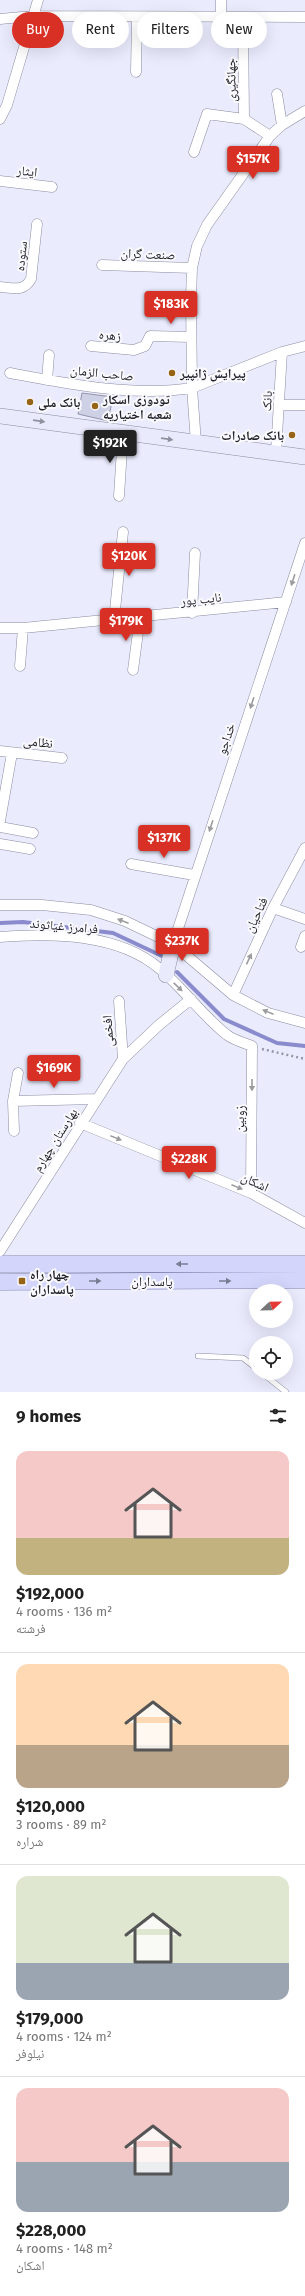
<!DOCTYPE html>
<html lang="en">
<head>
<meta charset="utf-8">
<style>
  body { margin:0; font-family:"Fira Sans","Noto Naskh Arabic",sans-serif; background:#f6f6f6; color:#222; height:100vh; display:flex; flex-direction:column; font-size:15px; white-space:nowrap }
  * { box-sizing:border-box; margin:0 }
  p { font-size:13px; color:#767676 }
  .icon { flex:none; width:22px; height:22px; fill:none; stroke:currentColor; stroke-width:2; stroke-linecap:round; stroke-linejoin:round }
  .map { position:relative; height:1392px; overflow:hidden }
  .sheet { display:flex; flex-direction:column; background:#fff; flex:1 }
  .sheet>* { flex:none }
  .banner { position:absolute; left:12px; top:12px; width:281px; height:36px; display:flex; gap:8px }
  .needle { width:26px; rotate:68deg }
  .fabs { position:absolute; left:249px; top:1284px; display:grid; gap:8px }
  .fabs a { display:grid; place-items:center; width:44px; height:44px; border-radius:50%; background:#fff; box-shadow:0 4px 16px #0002; font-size:20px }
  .price { position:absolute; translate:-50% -34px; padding:0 9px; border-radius:4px; background:#d93025; color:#fff; font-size:13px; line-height:26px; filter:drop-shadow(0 1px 2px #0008) }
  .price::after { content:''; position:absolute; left:50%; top:24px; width:12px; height:9px; margin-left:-6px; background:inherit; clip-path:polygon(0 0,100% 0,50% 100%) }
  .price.on { background:#222; color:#fff }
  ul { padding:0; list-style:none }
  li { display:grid; align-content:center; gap:8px; height:212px; padding:0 16px }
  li+li { border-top:1px solid #e0e0e0 }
  li span { display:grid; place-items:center; height:124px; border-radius:12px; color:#555 }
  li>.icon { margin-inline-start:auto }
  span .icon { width:72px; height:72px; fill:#fffc; stroke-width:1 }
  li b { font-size:17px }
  h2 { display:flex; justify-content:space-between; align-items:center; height:48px; padding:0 16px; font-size:17px }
  .pill { padding:0 14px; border-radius:18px; background:#fff; box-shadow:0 4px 16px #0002; font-size:14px; line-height:36px }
  .pill.on { background:#d93025; color:#fff }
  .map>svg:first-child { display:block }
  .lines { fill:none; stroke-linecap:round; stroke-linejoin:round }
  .stream { stroke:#898bcd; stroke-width:4 }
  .building { fill:#ced0e6; stroke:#9394a9 }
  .lane-casing { stroke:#8b8ca1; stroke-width:6 }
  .street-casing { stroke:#8b8ca1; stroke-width:11 }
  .secondary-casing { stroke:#8b8ca1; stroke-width:16 }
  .primary-casing { stroke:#8284af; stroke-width:17 }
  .path { stroke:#9697a5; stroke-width:2.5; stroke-dasharray:2 3; stroke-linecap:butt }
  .lane { stroke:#fff; stroke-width:5 }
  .street { stroke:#fff; stroke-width:10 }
  .secondary { stroke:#e9eafc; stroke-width:15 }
  .primary { stroke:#d3d5fa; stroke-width:16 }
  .oneway { fill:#8f909e }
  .oneway2 { fill:#9c9c9f }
  .oneway3 { fill:#7a7c92 }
  .poi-dot { fill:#966417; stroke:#f9f9fe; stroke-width:1.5 }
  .labels { text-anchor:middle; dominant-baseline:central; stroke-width:4; stroke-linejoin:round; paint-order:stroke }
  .street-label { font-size:13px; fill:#22222a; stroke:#f9f9fe }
  .poi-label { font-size:13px; font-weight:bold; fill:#22222a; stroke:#f9f9fe; text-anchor:start }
</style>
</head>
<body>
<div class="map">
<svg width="305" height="1392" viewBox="0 0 305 1392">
  <rect width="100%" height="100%" fill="#eaebfd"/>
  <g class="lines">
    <path class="stream" d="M0 923 23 922 113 933 162 956
      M177 972 224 1019 277 1043 305 1046"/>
  </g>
  <path class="building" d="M82 393 113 397 108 421 78 414Z"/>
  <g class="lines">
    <g class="lane-casing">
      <path id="lane" d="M198 1356 243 1358 256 1368
        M262 1373 286 1392"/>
    </g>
    <g class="street-casing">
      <path id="street" d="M221 17V0
        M243 17 244 119
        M0 19 33 16 305 17
        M136 72 137 17
        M277 94 282 125
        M0 119 7 105 38 0
        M194 152 207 114 244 119 270 136
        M0 181 52 187
        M102 265 192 268
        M0 287C13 288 24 292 31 279L37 224
        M91 346 134 350 145 346 150 336 191 337
        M10 373C69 384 133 397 192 388L282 352 305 346
        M47 380 49 355
        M280 405H305
        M196 443 192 388 191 298 192 268 197 246 207 225 270 136 282 125 305 111
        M276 452 282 352
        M119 496 123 433
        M192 613 195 553
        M114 620 123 532
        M0 628H23L286 602
        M20 666 23 628
        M133 670 140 617
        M0 751 62 758
        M0 821 12 753
        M0 827 33 833
        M0 844 30 849
        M131 864 194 875
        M0 905H42L91 910 125 921 173 944 233 995 268 1013 305 1023
        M273 908 305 919
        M0 937C52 933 118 933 160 969 184 989 203 1016 227 1035 234 1040 244 1043 252 1046L251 1193
        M173 944 305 543
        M301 947 305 936
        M233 995 273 908 305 848
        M119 1001 123 1059
        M13 1101 96 1099
        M80 1123 251 1193 305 1223
        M14 1131 13 1101 18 1073
        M0 1251 123 1059 159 1025 191 999"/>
    </g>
    <g class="secondary-casing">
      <path id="secondary" d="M0 416 305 457
        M166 975 173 944"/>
    </g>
    <g class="primary-casing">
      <path id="primary" d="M0 1264H305
        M0 1282 305 1280"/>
    </g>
    <path class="path" d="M262 1049 305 1059"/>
    <use href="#lane" class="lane"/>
    <use href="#street" class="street"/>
    <use href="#secondary" class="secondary"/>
    <use href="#primary" class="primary"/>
  </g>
  <defs><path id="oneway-solid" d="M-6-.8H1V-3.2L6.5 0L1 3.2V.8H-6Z"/></defs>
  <g class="oneway">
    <use href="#oneway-solid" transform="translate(39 421) rotate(8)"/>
    <use href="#oneway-solid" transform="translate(167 439) rotate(8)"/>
  </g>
  <g class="oneway2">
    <use href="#oneway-solid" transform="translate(293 580) rotate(108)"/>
    <use href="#oneway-solid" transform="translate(252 703) rotate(108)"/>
    <use href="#oneway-solid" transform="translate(211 826) rotate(108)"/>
    <use href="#oneway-solid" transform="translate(123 921) rotate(-159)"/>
    <use href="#oneway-solid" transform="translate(249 959) rotate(-65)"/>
    <use href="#oneway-solid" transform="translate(178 987) rotate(44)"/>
    <use href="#oneway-solid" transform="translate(268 1012) rotate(-158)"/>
    <use href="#oneway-solid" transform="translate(252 1085) rotate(90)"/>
    <use href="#oneway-solid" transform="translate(116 1138) rotate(22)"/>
    <use href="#oneway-solid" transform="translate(237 1187) rotate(22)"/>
  </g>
  <g class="oneway3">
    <use href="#oneway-solid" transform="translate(182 1264) rotate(180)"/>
    <use href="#oneway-solid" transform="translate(95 1281)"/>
    <use href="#oneway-solid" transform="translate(225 1281)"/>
  </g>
  <g class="poi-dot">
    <circle cx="172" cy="373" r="4"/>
    <circle cx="30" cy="402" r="4"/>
    <circle cx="95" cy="406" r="4"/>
    <circle cx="292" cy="435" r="4"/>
    <rect x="18" y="1277" width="8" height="8" rx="2"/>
  </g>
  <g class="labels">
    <g class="street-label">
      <text transform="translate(231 80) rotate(-91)">جهانگیری</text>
      <text transform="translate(27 171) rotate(6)">ایثار</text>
      <text transform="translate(148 254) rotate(2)">صنعت گران</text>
      <text transform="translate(21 256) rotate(-84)">ستوده</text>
      <text transform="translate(110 335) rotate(5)">زهره</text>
      <text transform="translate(102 373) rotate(6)">صاحب الزمان</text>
      <text transform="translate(267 401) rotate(-87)">بانک</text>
      <text transform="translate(201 599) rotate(-6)">نایب پور</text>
      <text transform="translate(226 739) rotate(-72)">خداجو</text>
      <text transform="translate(38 742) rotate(6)">نظامی</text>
      <text transform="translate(256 915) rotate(-65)">فتاحیان</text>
      <text transform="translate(64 926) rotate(5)">فرامرز غیاثوند</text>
      <text transform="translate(108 1031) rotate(-94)">افخمی</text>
      <text transform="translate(239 1119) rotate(-90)">زوبین</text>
      <text transform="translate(55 1140) rotate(-58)">بهارستان چهارم</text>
      <text transform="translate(255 1182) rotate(25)">اشکان</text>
      <text x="152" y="1281">پاسداران</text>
    </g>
    <g class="poi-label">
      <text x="180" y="373">پیرایش ژانپیر</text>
      <text x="103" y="399">تودوزی اسکار<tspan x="103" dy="15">شعبه اختیاریه</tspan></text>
      <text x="38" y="402">بانک ملی</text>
      <text x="284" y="435" text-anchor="end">بانک صادرات</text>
      <text x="30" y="1274">چهار راه<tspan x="30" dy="15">پاسداران</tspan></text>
    </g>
  </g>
</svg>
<div class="fabs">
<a><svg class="needle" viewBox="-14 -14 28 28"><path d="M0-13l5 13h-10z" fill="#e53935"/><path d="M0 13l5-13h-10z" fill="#767676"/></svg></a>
<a><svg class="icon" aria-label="locate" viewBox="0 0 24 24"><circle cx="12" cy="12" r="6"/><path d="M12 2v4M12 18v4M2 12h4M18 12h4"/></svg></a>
</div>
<b class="price" style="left:253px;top:180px">$157K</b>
<b class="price" style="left:171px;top:325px">$183K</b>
<b class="price on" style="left:110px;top:464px">$192K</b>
<b class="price" style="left:129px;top:577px">$120K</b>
<b class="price" style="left:126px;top:642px">$179K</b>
<b class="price" style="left:164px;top:859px">$137K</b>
<b class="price" style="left:182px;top:962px">$237K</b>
<b class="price" style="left:54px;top:1089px">$169K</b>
<b class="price" style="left:189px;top:1180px">$228K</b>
<div class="banner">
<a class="pill on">Buy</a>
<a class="pill">Rent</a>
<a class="pill">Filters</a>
<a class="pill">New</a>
</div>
</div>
<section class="sheet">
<h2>9 homes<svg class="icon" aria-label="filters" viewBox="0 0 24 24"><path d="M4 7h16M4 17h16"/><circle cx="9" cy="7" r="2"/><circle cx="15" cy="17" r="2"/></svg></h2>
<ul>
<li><span style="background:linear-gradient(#f6c9c9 70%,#c2b280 0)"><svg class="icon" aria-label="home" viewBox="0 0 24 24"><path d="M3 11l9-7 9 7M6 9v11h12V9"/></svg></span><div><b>$192,000</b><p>4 rooms · 136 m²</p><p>فرشته</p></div></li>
<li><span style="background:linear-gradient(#ffd9b3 65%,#b9a48a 0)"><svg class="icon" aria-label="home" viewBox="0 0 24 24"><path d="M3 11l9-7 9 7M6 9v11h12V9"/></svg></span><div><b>$120,000</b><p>3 rooms · 89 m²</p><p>شراره</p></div></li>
<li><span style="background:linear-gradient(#dfe7d0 70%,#9aa5b1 0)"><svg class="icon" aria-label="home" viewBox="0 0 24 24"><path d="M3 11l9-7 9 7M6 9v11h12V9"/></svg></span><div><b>$179,000</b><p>4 rooms · 124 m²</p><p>نیلوفر</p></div></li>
<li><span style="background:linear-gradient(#f6c9c9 60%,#9aa5b1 0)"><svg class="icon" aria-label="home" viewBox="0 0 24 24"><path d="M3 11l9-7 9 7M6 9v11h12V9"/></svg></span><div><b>$228,000</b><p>4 rooms · 148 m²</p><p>اشکان</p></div></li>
</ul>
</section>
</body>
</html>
